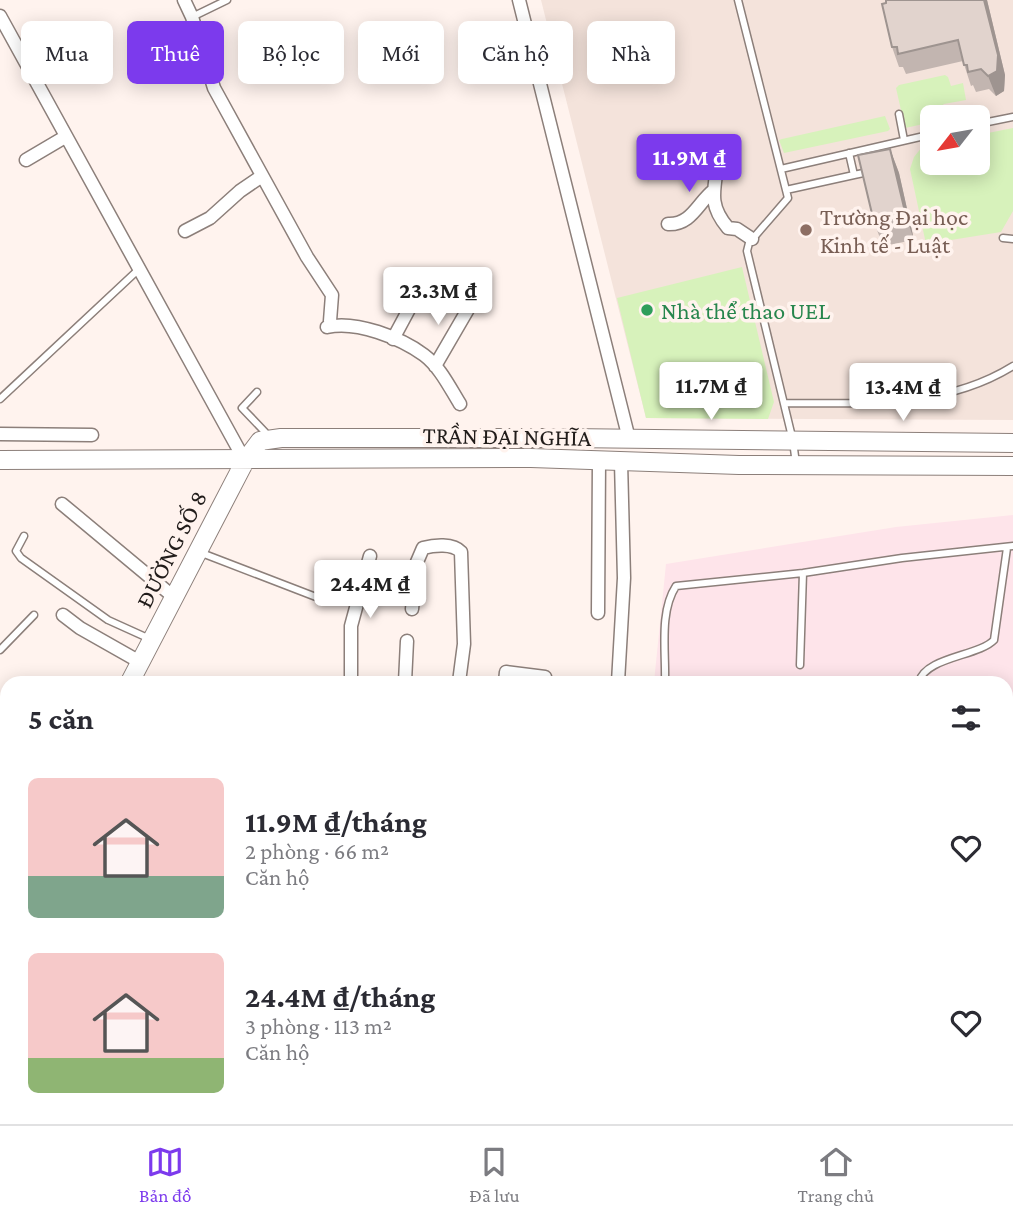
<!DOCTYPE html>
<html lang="vi">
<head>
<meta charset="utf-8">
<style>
  body { margin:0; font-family:"Crimson Pro",serif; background:#f7f7f7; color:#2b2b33; height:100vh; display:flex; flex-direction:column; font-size:26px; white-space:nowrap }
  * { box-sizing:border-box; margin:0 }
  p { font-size:23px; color:#7c7c81 }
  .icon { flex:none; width:38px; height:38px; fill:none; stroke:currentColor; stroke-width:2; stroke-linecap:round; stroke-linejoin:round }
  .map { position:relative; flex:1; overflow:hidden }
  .drawer { position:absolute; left:0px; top:676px; width:1013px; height:450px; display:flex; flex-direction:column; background:#fff; border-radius:21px 21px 0 0; box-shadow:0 4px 18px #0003 }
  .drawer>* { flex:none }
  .banner { position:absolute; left:21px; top:21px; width:971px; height:63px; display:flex; gap:14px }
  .needle { width:46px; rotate:239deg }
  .tools { position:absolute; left:920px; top:105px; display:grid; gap:14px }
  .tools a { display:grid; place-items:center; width:70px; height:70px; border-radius:10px; background:#fff; box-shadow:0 4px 18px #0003; font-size:35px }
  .price { position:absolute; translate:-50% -60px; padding:0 16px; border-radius:7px; background:#fff; color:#222; font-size:23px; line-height:46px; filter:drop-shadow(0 2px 4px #0008) }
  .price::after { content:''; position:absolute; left:50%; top:42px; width:21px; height:16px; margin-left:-10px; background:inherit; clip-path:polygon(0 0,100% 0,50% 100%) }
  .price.current { background:#7c3aed; color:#fff }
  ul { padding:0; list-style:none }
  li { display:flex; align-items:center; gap:21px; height:175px; padding:0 28px }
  li span { display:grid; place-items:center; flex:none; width:196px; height:140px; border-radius:10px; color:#555 }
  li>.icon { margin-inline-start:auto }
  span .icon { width:84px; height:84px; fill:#fffc; stroke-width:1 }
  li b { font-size:30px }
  h2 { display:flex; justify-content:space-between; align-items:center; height:84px; padding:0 28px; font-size:30px }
  .tag { padding:0 24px; border-radius:10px; background:#fff; box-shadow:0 4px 18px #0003; font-size:24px; line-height:63px }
  .tag.current { background:#7c3aed; color:#fff }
  .dock { display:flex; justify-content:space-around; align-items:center; height:98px; border-top:2px solid #e1e1e2; background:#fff; font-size:19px; color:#7c7c81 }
  .dock a { display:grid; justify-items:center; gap:4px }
  .dock .current { color:#7c3aed }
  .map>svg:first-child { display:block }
  .built { fill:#f4e3db; fill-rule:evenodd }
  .industrial { fill:#fee4ea }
  .green { fill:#d7f2bb }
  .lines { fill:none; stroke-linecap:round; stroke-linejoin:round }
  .lane-casing { stroke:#8c7f7a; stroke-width:9 }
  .street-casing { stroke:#8c7f7a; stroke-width:15 }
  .secondary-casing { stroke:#8c7f7a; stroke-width:20 }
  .lane { stroke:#fff; stroke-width:6 }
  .street { stroke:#fff; stroke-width:12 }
  .secondary { stroke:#fff; stroke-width:18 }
  .wall { fill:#c2b5b0 }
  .shaded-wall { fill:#9e9490 }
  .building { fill:#e1d3cd; stroke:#9e9490; stroke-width:2 }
  .education-dot { fill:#8d6e63; stroke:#fff3ee; stroke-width:2.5 }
  .leisure-dot { fill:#2e9e5b; stroke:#fff3ee; stroke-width:2.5 }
  .labels { text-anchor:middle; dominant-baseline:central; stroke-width:7; stroke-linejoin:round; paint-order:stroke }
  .education-label { font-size:24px; fill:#785e54; stroke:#fff3ee; text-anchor:start }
  .leisure-label { font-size:24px; fill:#27864d; stroke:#fff3ee; text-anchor:start }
  .street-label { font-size:24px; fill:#211c1a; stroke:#fff3ee }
</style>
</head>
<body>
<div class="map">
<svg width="1013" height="1124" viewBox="0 0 1013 1124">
  <rect width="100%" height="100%" fill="#fff3ee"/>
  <path class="built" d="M541 0H1013V420L646 418ZM933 117H978V163H933Z"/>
  <path class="industrial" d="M1013 515V1124H883L882 1118H1006V682H654L666 564 896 527Z"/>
  <path class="green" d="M945 75 948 77 951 86 963 83 966 100 944 104 940 107 943 117H933V122L905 128 896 88 899 85Z
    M885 116 890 129 888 131 784 153 779 140 782 139Z
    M1013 128V211L1001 232 926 244 910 169 914 157 922 147 933 145V163H978V135Z
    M742 267 774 402 768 419 646 418 617 298Z"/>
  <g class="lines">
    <g class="lane-casing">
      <path id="lane" d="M738 0 788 198 749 243 747 251 793 441 796 464
        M192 17 227 0
        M899 114 904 140
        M978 124 1013 117
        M849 153 854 175 868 172
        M781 169 933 134
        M786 190 854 175
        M1003 238 1013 239
        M257 392 242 408 265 432
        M0 399 138 270
        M784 403C862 403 944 409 1013 366
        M24 536 16 551 21 558 108 620 150 639
        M199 552 316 597
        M0 650 34 615
        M800 665 803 573
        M665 682C666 652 659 612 676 586L803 573 902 558 1013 546
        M919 682C925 657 979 656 994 640L1007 548
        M1006 808H1013
        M1006 950 1013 951
        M0 989 7 992
        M0 1077 7 1080"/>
    </g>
    <g class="street-casing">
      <path id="street" d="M184 0 192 17 214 88 307 257 332 295 330 321
        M519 0 629 439
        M0 16 245 461
        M26 160 65 137
        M717 168C713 194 710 207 728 228L737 229 752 239
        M668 224C692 225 698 202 714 190
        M185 231 210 218 240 191 262 176
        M327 327C356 320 401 338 424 355 440 367 450 388 460 404
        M393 339 415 298 420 279
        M435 366 471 304
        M0 434 92 435
        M62 504 175 598
        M412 609 417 562 423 548C434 545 453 543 461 552L464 644 459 682
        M598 613 599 462
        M63 615 80 628 140 662
        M351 682V626L370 556
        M405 682 407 641
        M505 682 506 672 545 677
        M618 682 624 578 621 462
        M0 768 7 756
        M0 867 7 871
        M86 1118 105 1124
        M429 1118V1124
        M227 1119 264 1124 268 1118
        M654 1122V1124"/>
    </g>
    <g class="secondary-casing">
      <path id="secondary" d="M0 460 531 458 739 465 1013 466
        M130 682 245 461 260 441 281 438H567L1013 443
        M0 945 7 930"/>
    </g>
    <use href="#lane" class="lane"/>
    <use href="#street" class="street"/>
    <use href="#secondary" class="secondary"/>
  </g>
  <path class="wall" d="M886 0H987L1005 75 1004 91 996 96 989 89 976 92 973 85 971 86 963 61 906 74 903 67H899L892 47Z
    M890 149 899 173 914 240 883 246 874 222Z"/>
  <path class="shaded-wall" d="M984 0H987L1005 75 1004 91 996 96 988 76Z
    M890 149 899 173 914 240 906 216Z"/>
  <path class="building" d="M886 0H984L998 55 997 71 988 76 981 69 968 72 967 65H964L958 40 898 54 897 47H892L882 4 886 3Z
    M890 149 906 216 874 222 858 155Z"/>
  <circle class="education-dot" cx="806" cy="230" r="7"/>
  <circle class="leisure-dot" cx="647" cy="310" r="7"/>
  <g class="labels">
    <g class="education-label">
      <text x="820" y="216">Trường Đại học<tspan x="820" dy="28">Kinh tế - Luật</tspan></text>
    </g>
    <g class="leisure-label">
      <text x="661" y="310">Nhà thể thao UEL</text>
    </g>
    <g class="street-label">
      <text transform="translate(507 436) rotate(1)">TRẦN ĐẠI NGHĨA</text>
      <text transform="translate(171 549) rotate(-63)">ĐƯỜNG SỐ 8</text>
    </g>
  </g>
</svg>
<div class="tools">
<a><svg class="needle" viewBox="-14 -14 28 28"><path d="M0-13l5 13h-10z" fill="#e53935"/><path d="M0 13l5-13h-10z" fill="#7c7c81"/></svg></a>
</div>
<b class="price current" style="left:689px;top:194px">11.9M ₫</b>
<b class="price" style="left:438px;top:327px">23.3M ₫</b>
<b class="price" style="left:711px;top:422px">11.7M ₫</b>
<b class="price" style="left:903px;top:423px">13.4M ₫</b>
<b class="price" style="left:370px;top:620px">24.4M ₫</b>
<div class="banner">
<a class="tag">Mua</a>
<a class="tag current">Thuê</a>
<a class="tag">Bộ lọc</a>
<a class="tag">Mới</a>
<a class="tag">Căn hộ</a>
<a class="tag">Nhà</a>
</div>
<section class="drawer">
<h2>5 căn<svg class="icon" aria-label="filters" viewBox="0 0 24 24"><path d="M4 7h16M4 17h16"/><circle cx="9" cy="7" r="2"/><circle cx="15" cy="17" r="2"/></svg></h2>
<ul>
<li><span style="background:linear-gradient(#f6c9c9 70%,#7fa58c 0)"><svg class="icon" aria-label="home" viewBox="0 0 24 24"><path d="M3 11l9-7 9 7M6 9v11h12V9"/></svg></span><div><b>11.9M ₫/tháng</b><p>2 phòng · 66 m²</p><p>Căn hộ</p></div><svg class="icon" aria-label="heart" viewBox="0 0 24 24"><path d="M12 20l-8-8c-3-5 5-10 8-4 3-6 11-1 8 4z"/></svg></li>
<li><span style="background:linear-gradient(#f6c9c9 75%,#8fb573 0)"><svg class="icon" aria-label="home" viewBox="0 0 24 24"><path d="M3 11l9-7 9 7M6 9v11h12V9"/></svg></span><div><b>24.4M ₫/tháng</b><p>3 phòng · 113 m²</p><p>Căn hộ</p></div><svg class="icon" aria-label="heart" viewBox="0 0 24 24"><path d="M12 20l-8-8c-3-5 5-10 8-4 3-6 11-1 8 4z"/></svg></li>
</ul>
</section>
</div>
<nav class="dock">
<a class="current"><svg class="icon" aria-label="map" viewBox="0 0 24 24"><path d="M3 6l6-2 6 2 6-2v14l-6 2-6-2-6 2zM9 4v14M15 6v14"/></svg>Bản đồ</a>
<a><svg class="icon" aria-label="saved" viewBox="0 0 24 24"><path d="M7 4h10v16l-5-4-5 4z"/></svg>Đã lưu</a>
<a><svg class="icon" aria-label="home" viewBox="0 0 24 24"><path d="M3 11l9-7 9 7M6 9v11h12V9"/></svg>Trang chủ</a>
</nav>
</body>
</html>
